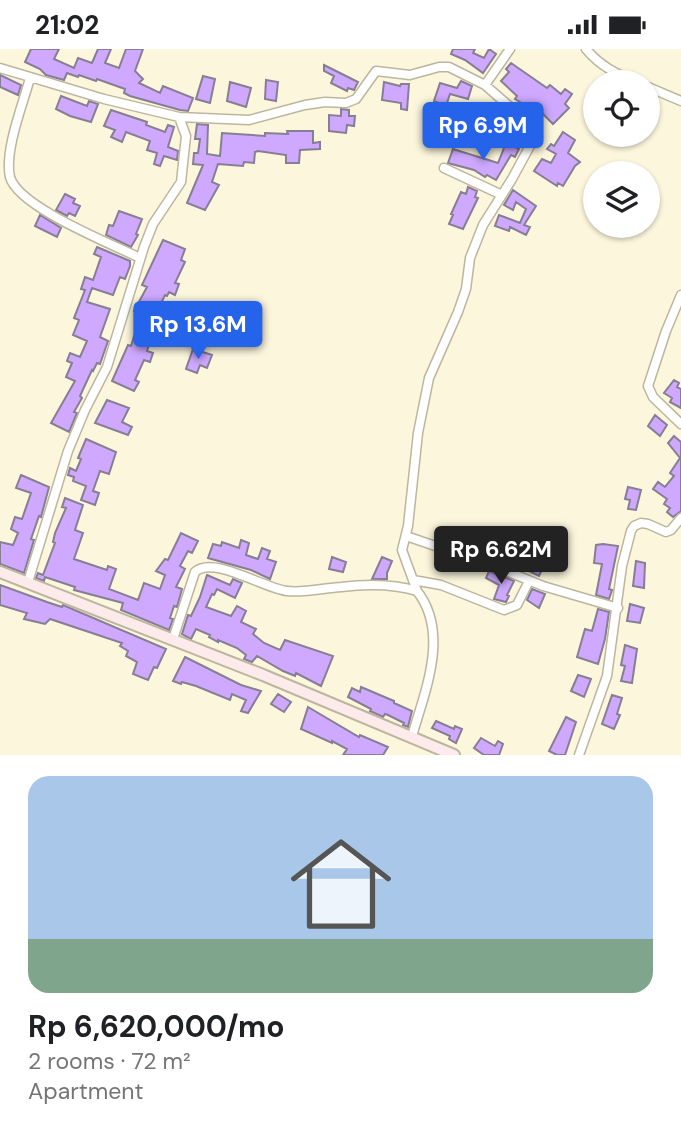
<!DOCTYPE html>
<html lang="en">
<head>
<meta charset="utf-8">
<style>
  body { margin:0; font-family:"DM Sans",sans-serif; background:#f2f2f2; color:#202124; height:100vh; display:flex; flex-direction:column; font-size:26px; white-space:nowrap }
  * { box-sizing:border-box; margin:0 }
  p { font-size:23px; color:#757577 }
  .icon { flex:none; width:38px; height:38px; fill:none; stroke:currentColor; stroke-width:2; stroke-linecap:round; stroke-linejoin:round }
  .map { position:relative; height:706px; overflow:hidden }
  .sheet { display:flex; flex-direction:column; background:#fff; flex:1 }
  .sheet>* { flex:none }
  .buttons { position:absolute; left:583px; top:21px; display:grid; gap:14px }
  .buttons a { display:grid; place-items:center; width:77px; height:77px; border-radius:50%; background:#fff; box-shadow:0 2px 5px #0004; font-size:35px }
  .price { position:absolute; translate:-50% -60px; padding:0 16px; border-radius:7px; background:#2563eb; color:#fff; font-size:23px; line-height:46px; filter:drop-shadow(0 2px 4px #0008) }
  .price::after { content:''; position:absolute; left:50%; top:42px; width:21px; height:16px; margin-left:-10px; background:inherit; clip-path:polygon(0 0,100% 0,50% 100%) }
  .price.on { background:#222; color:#fff }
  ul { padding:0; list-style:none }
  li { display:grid; align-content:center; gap:14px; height:371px; padding:0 28px }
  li+li { border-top:2px solid #e0e0e0 }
  li span { display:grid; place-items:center; height:217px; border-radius:21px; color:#555 }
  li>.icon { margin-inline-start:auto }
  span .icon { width:126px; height:126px; fill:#fffc; stroke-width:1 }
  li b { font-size:30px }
  .status { display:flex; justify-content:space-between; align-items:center; height:49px; padding:0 35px; background:#fff; direction:ltr }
  .status svg { height:19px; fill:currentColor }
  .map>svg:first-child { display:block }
  .building { fill:#cea9ff; stroke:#867e93; stroke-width:2 }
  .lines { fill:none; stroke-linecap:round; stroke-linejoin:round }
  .minor-casing { stroke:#bcb69f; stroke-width:11 }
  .secondary-casing { stroke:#bcb69f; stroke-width:14 }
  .minor { stroke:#fff; stroke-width:8 }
  .secondary { stroke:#fdebeb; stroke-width:10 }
</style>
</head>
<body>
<div class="status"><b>21:02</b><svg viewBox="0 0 49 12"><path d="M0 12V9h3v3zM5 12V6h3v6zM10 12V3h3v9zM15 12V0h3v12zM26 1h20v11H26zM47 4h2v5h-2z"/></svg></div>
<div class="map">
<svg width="681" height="706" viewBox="0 0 681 706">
  <rect width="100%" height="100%" fill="#fcf6dd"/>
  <path class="building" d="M31 0H59L54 10 74 19 78 9 92 14 98 0H111L105 14 119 19 126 0H143L135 22 143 30 139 34 160 44 163 37 193 49 188 62 180 61 130 47 124 44 125 40 97 30 96 32 79 26 78 28 67 24 64 31 46 26 40 20 25 13Z
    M453 0H475L473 4 484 9 489 0 496 5 483 24 465 11 451 5Z
    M511 14 547 39 550 36 561 45 565 40 572 45 565 55 569 59 553 75 543 65 542 66 515 50 517 47 501 32 509 23 506 20Z
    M324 16 358 33 354 41 348 39 347 42 331 34 334 27 324 22Z
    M0 26 21 36 18 46 0 38Z
    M203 27 215 30 210 54 196 50Z
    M266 31 278 33 276 52 265 50Z
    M461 32 472 37 468 50 450 45 446 57 434 52 440 34 457 39Z
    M230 33 251 39 246 58 227 52Z
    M384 33 400 37 401 35H409L407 61 401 60V54L382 51Z
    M61 47 87 57 89 52 98 55 91 73 70 67 56 60Z
    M341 60 349 61V67H355L354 77 347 76 346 84 329 82V66L341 67Z
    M111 61 147 73 146 76 165 83 168 76 174 78 168 98 178 102 177 111 164 107 160 117 154 115 157 104 147 101 150 92 126 83 122 93 111 88 115 81 104 77Z
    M480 68 490 73 492 68 506 76 511 69 527 81 523 88 511 83 509 87 494 78 491 84 484 80 476 96 468 93Z
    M197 75 208 76 207 105 220 107 222 84 265 87V84L288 85 287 82H313V94L320 93V100L300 101 299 114H286V106L258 102 255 103 254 114 244 113 243 117 218 115 212 133 219 136 205 161 187 154 203 116 193 115 194 104H198L200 90H195Z
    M563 83 575 91 568 104 580 113 575 117 563 137 558 134 557 137 534 122 542 110 551 114 556 105 547 100 551 95 554 97Z
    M506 94 519 100 515 108 511 106 496 131 487 126 485 128 474 121 448 114 453 100 498 114Z
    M468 138 477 142 475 148 478 149 463 180 449 175 453 166 451 165 461 143 466 145Z
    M513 141 536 157 524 176 530 178 526 186 510 178 509 182 495 177 499 166 520 174 526 160 516 153 513 161 504 156Z
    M65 145 75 150 73 154 80 157 75 167 69 164 67 167 56 161Z
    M119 162 142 170 136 185 138 186 131 198 106 186 109 176 113 177Z
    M40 166 61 179 57 188 35 177Z
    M163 191 185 200 181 211 185 213 175 234 179 235 175 246 169 243 167 247 165 246 153 271 134 262 147 238 142 236Z
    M97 198 130 212V217L125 230 120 228 113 246 92 239 87 253 110 260 100 288 108 292 100 315 97 314 93 322 92 321 80 347 82 349 74 363 77 364 69 383 51 374 75 332 66 328 72 314 67 312 70 304 80 308 87 292 73 286 79 271 74 269 85 241 81 240 85 228 93 231 101 208 94 205Z
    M179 267 196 273 192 283 175 278Z
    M136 281 152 286 147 302 153 304 150 313 144 311 135 331 139 333 134 342 112 332 128 296 131 297Z
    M193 300 212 306 207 319 200 316 197 324 186 320Z
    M674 331 679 334 677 338 681 340V359L670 353 672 349 664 344Z
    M107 351 129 359 122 373 132 378 128 386 95 374Z
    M655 366 667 376 660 387 648 377Z
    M674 387 681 393V462L673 468 667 463 670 459 664 455 667 450 653 440 658 433 665 438 674 427 670 424 680 409 668 394Z
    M86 390 116 403 109 425 100 422 93 442 99 444 95 456 81 451 86 437 73 432 74 428 68 426 70 419 76 422 81 410 78 409Z
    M21 426 49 438 41 468 39 467 31 490 34 491 24 524 0 515V493L13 496 18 484 11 480 15 468 22 470 31 444 16 439Z
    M628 438 641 441 636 461 628 460 630 451 625 450Z
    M65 449 83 456 75 481 83 484 74 510 107 521 108 517 116 520 109 540 138 551 144 534 160 540 165 526 156 522 165 510 168 511 181 484 198 492 192 504 188 502 180 517 185 520 176 538 182 540 177 558 174 557 170 569 173 570 169 581 121 561 123 554 74 541 75 538 45 528 44 532 36 529 38 524 43 526 55 494 53 493 55 484 66 459 62 458Z
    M241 491 249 494 246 506 258 510 262 499 270 502 267 510 276 513 270 530 251 521 208 509 213 495 221 497 222 493 239 499Z
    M603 495 618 497 609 540 612 541 609 550 596 546 602 515 594 514 596 496Z
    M539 503 548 508 539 527 527 521Z
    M332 508 346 513 343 523 329 520Z
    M382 508 392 512 387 524V530H372Z
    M636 512 645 514 644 539 633 537Z
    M489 522 514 532 507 546 509 547 506 553 494 550 499 536 486 529Z
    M207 526 230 536 233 530 242 534 235 549 217 540 214 546 212 545 206 558 231 567 237 557 246 562 241 573 256 580 253 585 264 594 280 601 285 591 333 607 321 637 296 624 295 627 283 622 257 607 252 613 244 610 246 606 237 599 218 591V593L209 588 210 586 196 580 191 590 182 585 188 566 191 567 200 548Z
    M0 536 47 553 62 558 63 556 166 600 157 619 154 618 148 631 133 625 137 613 126 607 128 602 120 597 122 594 50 570 45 575 24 570 27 564 0 556Z
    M532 540 545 545 539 559 527 551Z
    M630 555 644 559 640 574 627 572Z
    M598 560 609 563 605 590 598 615 577 608 585 580 592 582Z
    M625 596 637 600 632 634 621 632 625 617 621 616Z
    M185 608 241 636 261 642 248 664 241 662 246 651 232 645 230 651 196 637 182 633 181 635 173 632Z
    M578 626 591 630 584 648 571 642Z
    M361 638 394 652V654L412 662 408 678 403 676 404 674 388 666 385 665 383 668 370 662 371 660 348 648 352 639 360 643Z
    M278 645 291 653 284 663 271 655Z
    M612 646 622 649 617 665 620 666 614 680 602 675Z
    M308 658 359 688 360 686 388 698 383 706H343L347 700 332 692V694L301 680Z
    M566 668 576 673 565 706H557L549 702Z
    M436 672 454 680 455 677 462 680 456 694 449 690 450 687 432 679Z
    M481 689 495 697 498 692 503 695 499 706H484L474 699Z"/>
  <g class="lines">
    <g class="minor-casing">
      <path id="minor" d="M586 0C600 17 616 25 637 33
        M0 19 104 50 179 68 186 87 181 133 153 175 144 198 107 318 85 361 68 402 28 533
        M30 29C23 55 4 102 10 128 18 158 112 195 140 209
        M485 36 510 0
        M648 38 681 52
        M179 68 249 71 305 56 325 53 346 54 356 50 376 22 410 26 439 18H449L485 36 534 79 531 95 512 130 483 176 470 209 466 240 458 263 429 329 418 384 408 477 402 501 417 542
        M444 119 502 146
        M681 246 666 282 648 337 653 348 681 375
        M406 487 494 517 543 537 618 559
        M413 531 441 536 504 561 517 556 529 532
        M173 590 195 523C213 506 263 539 287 542 305 544 324 539 341 538 366 535 394 535 417 542 450 584 425 642 412 687
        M579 706 607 627 622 517 631 482 634 477 641 474 648 475 666 483 671 481 681 469"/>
    </g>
    <g class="secondary-casing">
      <path id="secondary" d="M0 523 263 626 454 706"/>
    </g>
    <use href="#minor" class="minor"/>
    <use href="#secondary" class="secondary"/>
  </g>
</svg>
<div class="buttons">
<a><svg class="icon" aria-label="locate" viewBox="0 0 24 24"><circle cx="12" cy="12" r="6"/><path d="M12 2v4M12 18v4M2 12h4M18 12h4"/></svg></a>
<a><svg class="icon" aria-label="layers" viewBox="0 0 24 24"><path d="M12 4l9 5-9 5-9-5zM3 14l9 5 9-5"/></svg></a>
</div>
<b class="price" style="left:483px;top:113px">Rp 6.9M</b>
<b class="price" style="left:198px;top:312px">Rp 13.6M</b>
<b class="price on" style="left:501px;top:537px">Rp 6.62M</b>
</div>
<section class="sheet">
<ul>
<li><span style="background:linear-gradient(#a9c7e8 75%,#7fa58c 0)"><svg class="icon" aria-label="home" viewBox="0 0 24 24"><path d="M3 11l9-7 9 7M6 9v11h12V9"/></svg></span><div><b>Rp 6,620,000/mo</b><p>2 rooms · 72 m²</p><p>Apartment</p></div></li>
</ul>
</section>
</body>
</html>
